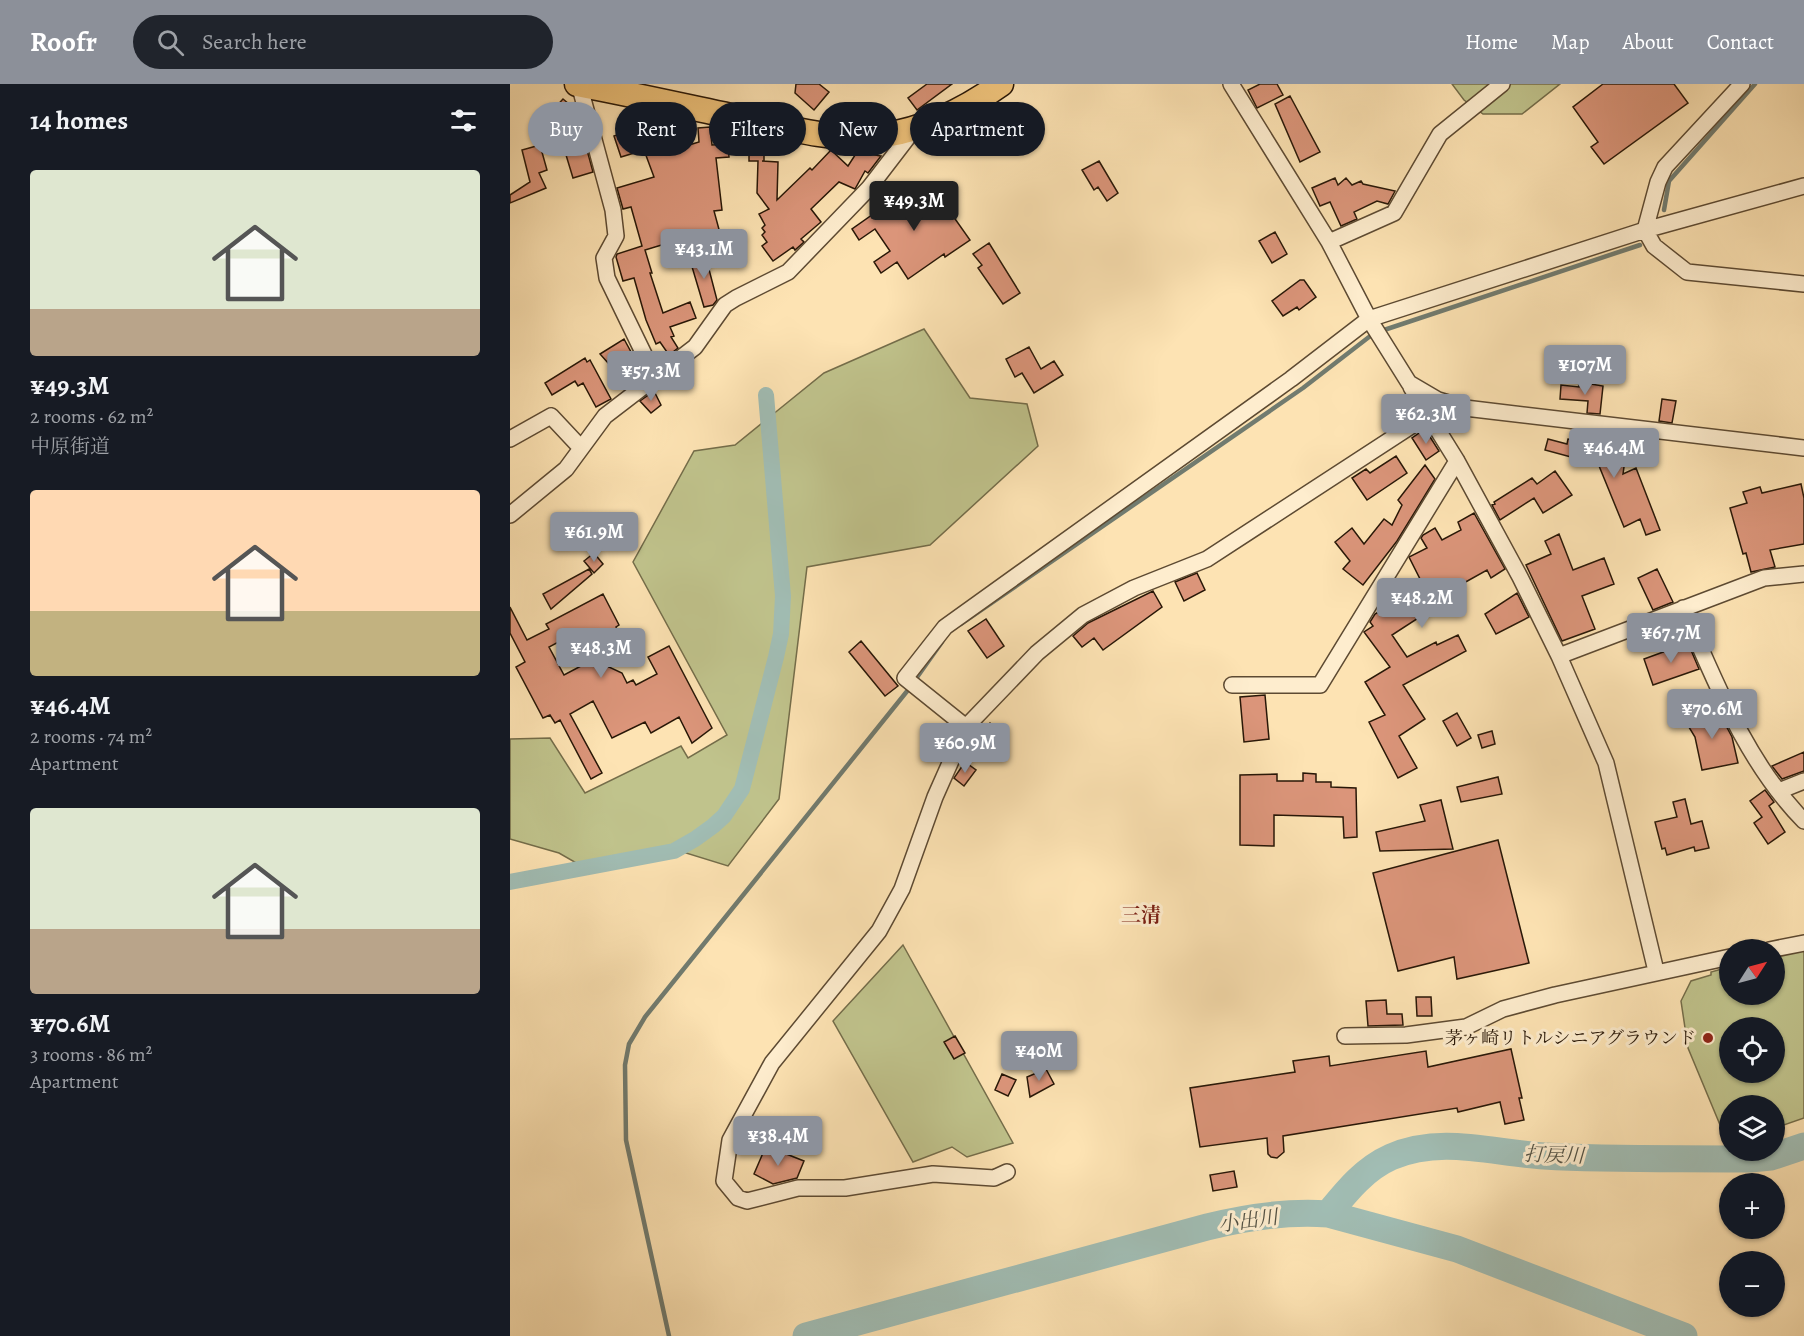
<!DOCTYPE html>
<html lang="en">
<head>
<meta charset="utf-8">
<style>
  body { margin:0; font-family:Alegreya,"Noto Serif JP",serif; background:#20242c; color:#f1f3f6; height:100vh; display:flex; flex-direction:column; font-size:22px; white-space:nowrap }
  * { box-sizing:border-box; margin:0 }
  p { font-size:20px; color:#9ea1a6 }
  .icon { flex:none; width:33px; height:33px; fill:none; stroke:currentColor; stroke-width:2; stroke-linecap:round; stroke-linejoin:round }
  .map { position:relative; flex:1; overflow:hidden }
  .panel { display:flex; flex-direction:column; background:#171b24; width:510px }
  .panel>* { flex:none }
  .top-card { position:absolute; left:18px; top:18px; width:570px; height:54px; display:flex; gap:12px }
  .needle { width:39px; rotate:54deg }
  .fabs { position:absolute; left:1209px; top:855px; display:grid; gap:12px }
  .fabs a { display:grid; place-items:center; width:66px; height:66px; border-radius:50%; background:#171b24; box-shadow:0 2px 4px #0004; font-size:30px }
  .price { position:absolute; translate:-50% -51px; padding:0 14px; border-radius:6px; background:#8c9099; color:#fff; font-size:20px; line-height:39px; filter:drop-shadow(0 2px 3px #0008) }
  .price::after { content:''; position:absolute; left:50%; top:36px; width:18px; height:14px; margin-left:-9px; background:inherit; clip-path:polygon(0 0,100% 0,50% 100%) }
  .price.selected { background:#222; color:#fff }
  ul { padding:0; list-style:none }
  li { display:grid; align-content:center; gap:12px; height:318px; padding:0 30px }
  li span { display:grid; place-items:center; height:186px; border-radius:6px; color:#555 }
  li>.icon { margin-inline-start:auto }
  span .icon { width:108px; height:108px; fill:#fffc; stroke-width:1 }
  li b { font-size:26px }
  h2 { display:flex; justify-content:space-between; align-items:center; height:72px; padding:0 30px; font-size:26px }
  .chip { padding:0 21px; border-radius:27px; background:#171b24; box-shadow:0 2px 4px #0004; font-size:21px; line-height:54px }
  .chip.selected { background:#8c9099; color:#fff }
  header { display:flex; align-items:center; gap:36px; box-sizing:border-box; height:84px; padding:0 30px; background:#8c9099; color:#fff }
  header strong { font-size:28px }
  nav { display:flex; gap:33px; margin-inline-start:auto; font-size:21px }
  .search { width:420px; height:54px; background:#20242c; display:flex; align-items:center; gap:15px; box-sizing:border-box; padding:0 21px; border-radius:33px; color:#9ea1a6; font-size:22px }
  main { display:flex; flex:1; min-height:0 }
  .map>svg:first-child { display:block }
  .green { fill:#c0c38c; stroke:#746d4a; stroke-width:1.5; fill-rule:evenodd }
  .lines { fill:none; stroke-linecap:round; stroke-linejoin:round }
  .stream { stroke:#717b6f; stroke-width:4.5 }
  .canal { stroke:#a1bdb4; stroke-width:16 }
  .river { stroke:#a1bdb4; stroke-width:27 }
  .building { fill:#db957a; stroke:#281707; stroke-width:1.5; fill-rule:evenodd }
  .street-casing { stroke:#5d4a32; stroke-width:18 }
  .primary-casing { stroke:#281707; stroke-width:27 }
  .street { stroke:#feedce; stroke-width:15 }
  .primary { stroke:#eec27a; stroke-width:24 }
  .poi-dot { fill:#8f2418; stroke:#feedce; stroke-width:2 }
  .labels { text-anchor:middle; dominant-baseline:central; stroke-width:6; stroke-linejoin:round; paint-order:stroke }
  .poi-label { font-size:18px; fill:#281707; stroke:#feedce; text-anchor:end }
  .neighbourhood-label { font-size:20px; font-weight:bold; fill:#7a1f14; stroke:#feedce }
  .water-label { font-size:20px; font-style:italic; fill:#525144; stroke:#feedce }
</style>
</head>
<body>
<header>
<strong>Roofr</strong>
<div class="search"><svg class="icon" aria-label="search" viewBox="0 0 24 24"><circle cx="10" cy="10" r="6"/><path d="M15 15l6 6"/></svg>Search here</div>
<nav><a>Home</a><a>Map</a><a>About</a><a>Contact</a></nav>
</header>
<main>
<section class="panel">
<h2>14 homes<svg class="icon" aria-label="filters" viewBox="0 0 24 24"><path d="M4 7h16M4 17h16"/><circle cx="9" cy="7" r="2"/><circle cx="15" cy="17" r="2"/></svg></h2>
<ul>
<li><span style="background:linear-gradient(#dfe7d0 75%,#b9a48a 0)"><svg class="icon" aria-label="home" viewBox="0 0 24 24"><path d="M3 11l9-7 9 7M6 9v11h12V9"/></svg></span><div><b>¥49.3M</b><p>2 rooms · 62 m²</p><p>中原街道</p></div></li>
<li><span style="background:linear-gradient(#ffd9b3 65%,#c2b280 0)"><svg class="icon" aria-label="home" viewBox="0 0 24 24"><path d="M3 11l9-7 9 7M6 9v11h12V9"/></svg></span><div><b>¥46.4M</b><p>2 rooms · 74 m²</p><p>Apartment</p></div></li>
<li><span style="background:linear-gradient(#dfe7d0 65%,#b9a48a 0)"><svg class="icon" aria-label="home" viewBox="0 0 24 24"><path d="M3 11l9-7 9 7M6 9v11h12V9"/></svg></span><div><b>¥70.6M</b><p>3 rooms · 86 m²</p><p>Apartment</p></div></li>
</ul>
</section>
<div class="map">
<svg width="1294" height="1252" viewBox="0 0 1294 1252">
  <rect width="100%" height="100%" fill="#fde3b3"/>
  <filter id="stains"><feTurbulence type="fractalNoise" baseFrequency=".00333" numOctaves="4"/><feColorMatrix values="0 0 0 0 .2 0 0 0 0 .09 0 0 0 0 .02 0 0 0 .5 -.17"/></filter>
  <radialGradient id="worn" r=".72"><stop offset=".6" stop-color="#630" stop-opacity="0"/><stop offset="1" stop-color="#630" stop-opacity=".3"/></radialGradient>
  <path class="green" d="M942 0H1050L1012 30H973L954 16Z
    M414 245 460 314 517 320 528 362 420 461 297 483 269 715 218 782 160 764 68 780 49 769 0 755V655L40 654 75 709 171 662 178 674 217 651 123 478 184 367 225 361 314 289Z
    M393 861 503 1059 457 1073 442 1063 403 1078 323 937Z
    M1294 866V1034L1265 1044 1264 1022H1220L1219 1048H1213L1178 964 1171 917 1181 897 1201 891V888L1219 883 1220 910H1264L1265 873ZM1220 944H1264V988H1220Z"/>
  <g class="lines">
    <path class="stream" d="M1154 126 1159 97 1245 0
      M451 540 793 304 859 253 874 246 1130 161
      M159 1252 116 1056 115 981 119 960 135 933 398 606 432 558"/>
    <path class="canal" d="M0 798 164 767 185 755 203 742 214 732 232 705 266 573 271 550 273 512 256 311"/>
    <path class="river" d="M818 1130C836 1108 854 1085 881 1073 931 1051 983 1069 1034 1072 1103 1076 1172 1074 1240 1075L1261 1073 1294 1062
      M296 1252 697 1143C737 1133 777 1127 818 1130L947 1165 1174 1252"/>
  </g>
  <path class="building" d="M286 0H309L319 8 304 26 285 9Z
    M417 0H442L407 26 398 14Z
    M750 0H767L773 11 747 24 738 6Z
    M1093 0H1164L1178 19 1094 80 1081 63 1088 58 1063 23Z
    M780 12 810 68 790 78 765 20Z
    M53 15 66 26 67 31 55 44 45 35 42 27Z
    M159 35 169 64 189 58 188 44 200 43 202 61 218 60 219 73 206 74 212 126 204 127 214 164 191 170 188 150 135 166 142 189H140L153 229 180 218 186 234 160 243 164 252 161 253 168 264 159 271 150 258 146 260 136 236 124 194 113 197 106 173 107 170 132 162 121 123 113 125 107 104 144 93 134 66 111 73 104 52Z
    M74 55 83 88 63 94 53 61Z
    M30 61 37 86 29 89 36 104 0 119V111L20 98 12 66Z
    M239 64 254 65V77H252L268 78 267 116 300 84 302 86 321 66 338 82 347 68 371 72 358 89 355 87 345 105 329 98 301 125 311 138 291 155 294 158 285 166 283 163 263 177 252 162 257 158 252 151 255 148 252 144 255 141 249 130 259 125 247 109 248 77H239Z
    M589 77 608 109 597 117 588 103 584 106 572 86Z
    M825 94 828 101 836 94 842 101 851 97 853 100 885 107 884 109 878 120 867 117 844 128 847 135 831 142 820 118 810 122 802 104Z
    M406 100 420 121 434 113 445 131 443 132 460 156 435 173 434 170 398 195 387 178 371 189 364 178 380 167 365 145 349 156 342 145Z
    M765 148 777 170 762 179 749 157Z
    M479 159 510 209 493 220 468 184 472 181 463 170Z
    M195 170 207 216 203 221 194 223 180 176Z
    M790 196H794L806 213 789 226 787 223 773 232 762 217Z
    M114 255 133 290 115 298 90 270Z
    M519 263 531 285 544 277 553 291 524 309 512 289 505 293 496 275Z
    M75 274 77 278 80 276 101 315 86 323 73 299 68 302 65 297 42 311 35 299Z
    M1069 298 1093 302 1090 330 1077 329 1078 317 1050 315 1051 301 1069 303Z
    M144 307 151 321 141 329 130 317Z
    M1152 315 1166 317 1162 339 1149 337Z
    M915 345 929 367 916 376 902 354Z
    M1038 355 1057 360 1058 355 1117 362 1113 390 1126 384 1150 446 1136 451 1130 435 1114 443 1087 377 1061 373 1035 366Z
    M886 372 897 389 857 416 842 394 856 385 860 389Z
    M915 381 925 395 887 457 853 501 833 485 840 477 825 458 842 444 854 460 874 435 882 441 892 421 888 416Z
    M1045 387 1062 411 1033 429 1024 414 990 436 982 421 985 420 984 418 1022 394 1027 400Z
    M1291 400 1294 414V460L1260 466 1265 483 1241 488 1236 469 1233 470 1220 424 1237 419 1233 408 1250 403 1252 409Z
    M964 429 995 485 981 494 977 486 952 500 954 502 932 515 933 518 882 551 897 573 926 558 927 561 948 551 956 567 893 601 915 635 889 652 907 684 888 694 859 638 875 631 855 598 880 583 854 548 863 542 860 538 865 530 877 523 873 516 911 497 899 473 917 464 911 454 913 451 925 444 932 456 951 446 948 438Z
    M1049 450 1063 486 1094 474 1104 500 1072 512 1085 545 1052 557 1016 481 1041 470 1035 457Z
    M84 469 93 480 84 489 74 477Z
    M79 485 82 490 41 525 33 510Z
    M1147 485 1163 518 1143 526 1128 494Z
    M687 489 695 506 674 517 665 498Z
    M643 507 652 523 593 566 584 554 572 563 563 552 578 539Z
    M1007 509 1019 533 986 550 975 530Z
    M93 510 109 541 106 543 115 561 86 577 112 589 117 599 123 596 126 601 147 590 138 573 159 562 202 644 182 659 169 633 141 649 135 638 102 654 83 617 60 630 92 689 81 695 50 636 45 639 40 631 33 634 6 583 15 578 0 549V523L17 556 39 545 36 540ZM67 548 77 567 73 581 54 591 39 563Z
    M476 535 494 562 477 574 458 547Z
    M351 557 388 602 375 612 339 568Z
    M1178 559 1189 585 1143 601 1134 575Z
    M755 611 759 655 734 658 730 613Z
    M1206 623 1222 653 1228 679 1192 686 1185 653 1174 635 1187 627 1190 632Z
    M947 629 961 654 947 662 933 637Z
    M480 639 492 650 483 659 471 648Z
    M982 647 985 660 972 664 968 651Z
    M1294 668V687L1272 695 1262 682Z
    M455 678 466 686 454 702 444 694Z
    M793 689 806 690V698H821V703L846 704 847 753 834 754 833 733 764 731V762L730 761V691L767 690V697H793Z
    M988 693 992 710 951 718 947 703Z
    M1255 706 1264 718 1259 722 1275 748 1258 760 1244 739 1252 733 1240 717Z
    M1175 715 1181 740 1192 737 1199 764 1185 767 1184 763 1157 771 1155 764 1152 765 1145 738 1167 733 1163 718Z
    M931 716 943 765 870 767 866 748 915 737 910 721Z
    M988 756 1019 879 947 895 944 873 888 887 863 789Z
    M906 913H921L922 932H907Z
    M876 916 877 930H892L893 941 858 942 856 917Z
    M445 952 455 969 444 975 434 958Z
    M1001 965 1012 1014H1009L1014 1036 995 1040 990 1018 948 1028 947 1024 773 1052 774 1068 767 1074 761 1073 758 1070 757 1054 690 1063 680 1004 785 988 783 977 819 972 820 982 916 967 918 983Z
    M536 985 544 1000 520 1013 517 993Z
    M492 990 506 996 498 1012 485 1006Z
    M256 1062 294 1077 287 1094 263 1100 244 1090Z
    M724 1087 727 1103 703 1107 700 1091Z"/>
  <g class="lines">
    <g class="street-casing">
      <path id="street" d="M69 0 103 126 106 152 94 174 97 194 146 295
        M721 0 819 158 859 235 899 299 928 316 955 324 1294 364
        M1232 0 1155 83 1148 98 1135 146 1144 162 1177 188 1294 200
        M819 158 884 129 930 50 992 0
        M901 303 947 377 1010 493 1049 572 1096 679 1146 887
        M0 355 41 332 71 364
        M0 431 56 385 95 332 185 263 215 221 226 214 278 188 359 104 405 44
        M1173 524C1206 599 1236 678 1294 737
        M1049 572 1254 494 1294 490
        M722 601H810L947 377
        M456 643 395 594 435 543 781 295 859 235 1135 146 1294 102
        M1269 707 1294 697
        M1259 866 1294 859
        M835 952 896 951 956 943 993 925 1045 911 1220 873
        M497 1088 484 1094 423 1090 335 1104H288L237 1117 228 1114 214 1097 220 1056 262 979 369 847 392 805 425 713 456 643 527 569 573 531 624 504 697 475 918 331"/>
    </g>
    <g class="primary-casing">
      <path id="primary" d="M67 0C125 11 182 24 240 36 278 44 318 55 357 53 406 50 452 28 491 0"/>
    </g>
    <use href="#street" class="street"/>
    <use href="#primary" class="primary"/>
  </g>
  <circle class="poi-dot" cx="1198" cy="954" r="6"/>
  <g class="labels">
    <g class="poi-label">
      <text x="1186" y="954">茅ヶ崎リトルシニアグラウンド</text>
    </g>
    <g class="neighbourhood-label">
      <text x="631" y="831">三清</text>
    </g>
    <g class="water-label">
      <text transform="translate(1044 1071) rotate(2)">打戻川</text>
      <text transform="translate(738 1137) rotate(-8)">小出川</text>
    </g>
  </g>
  <rect width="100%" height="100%" filter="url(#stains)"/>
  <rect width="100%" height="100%" fill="url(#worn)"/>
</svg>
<div class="fabs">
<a><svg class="needle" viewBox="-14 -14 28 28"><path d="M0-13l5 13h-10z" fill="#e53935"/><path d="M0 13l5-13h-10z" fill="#9ea1a6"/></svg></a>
<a><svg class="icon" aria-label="locate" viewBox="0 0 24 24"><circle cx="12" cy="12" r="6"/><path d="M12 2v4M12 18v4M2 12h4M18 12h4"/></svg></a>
<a><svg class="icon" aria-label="layers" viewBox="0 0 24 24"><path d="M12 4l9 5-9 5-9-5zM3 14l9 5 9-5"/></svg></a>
<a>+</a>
<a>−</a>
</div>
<b class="price selected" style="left:404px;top:148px">¥49.3M</b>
<b class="price" style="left:194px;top:196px">¥43.1M</b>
<b class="price" style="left:1075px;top:312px">¥107M</b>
<b class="price" style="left:141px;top:318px">¥57.3M</b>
<b class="price" style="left:916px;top:361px">¥62.3M</b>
<b class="price" style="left:1104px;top:395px">¥46.4M</b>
<b class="price" style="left:84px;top:479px">¥61.9M</b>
<b class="price" style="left:912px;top:545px">¥48.2M</b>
<b class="price" style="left:1161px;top:580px">¥67.7M</b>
<b class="price" style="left:91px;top:595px">¥48.3M</b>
<b class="price" style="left:1202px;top:656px">¥70.6M</b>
<b class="price" style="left:455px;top:690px">¥60.9M</b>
<b class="price" style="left:529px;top:998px">¥40M</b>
<b class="price" style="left:268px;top:1083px">¥38.4M</b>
<div class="top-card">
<a class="chip selected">Buy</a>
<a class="chip">Rent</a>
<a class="chip">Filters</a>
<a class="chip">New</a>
<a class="chip">Apartment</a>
</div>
</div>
</main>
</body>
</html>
